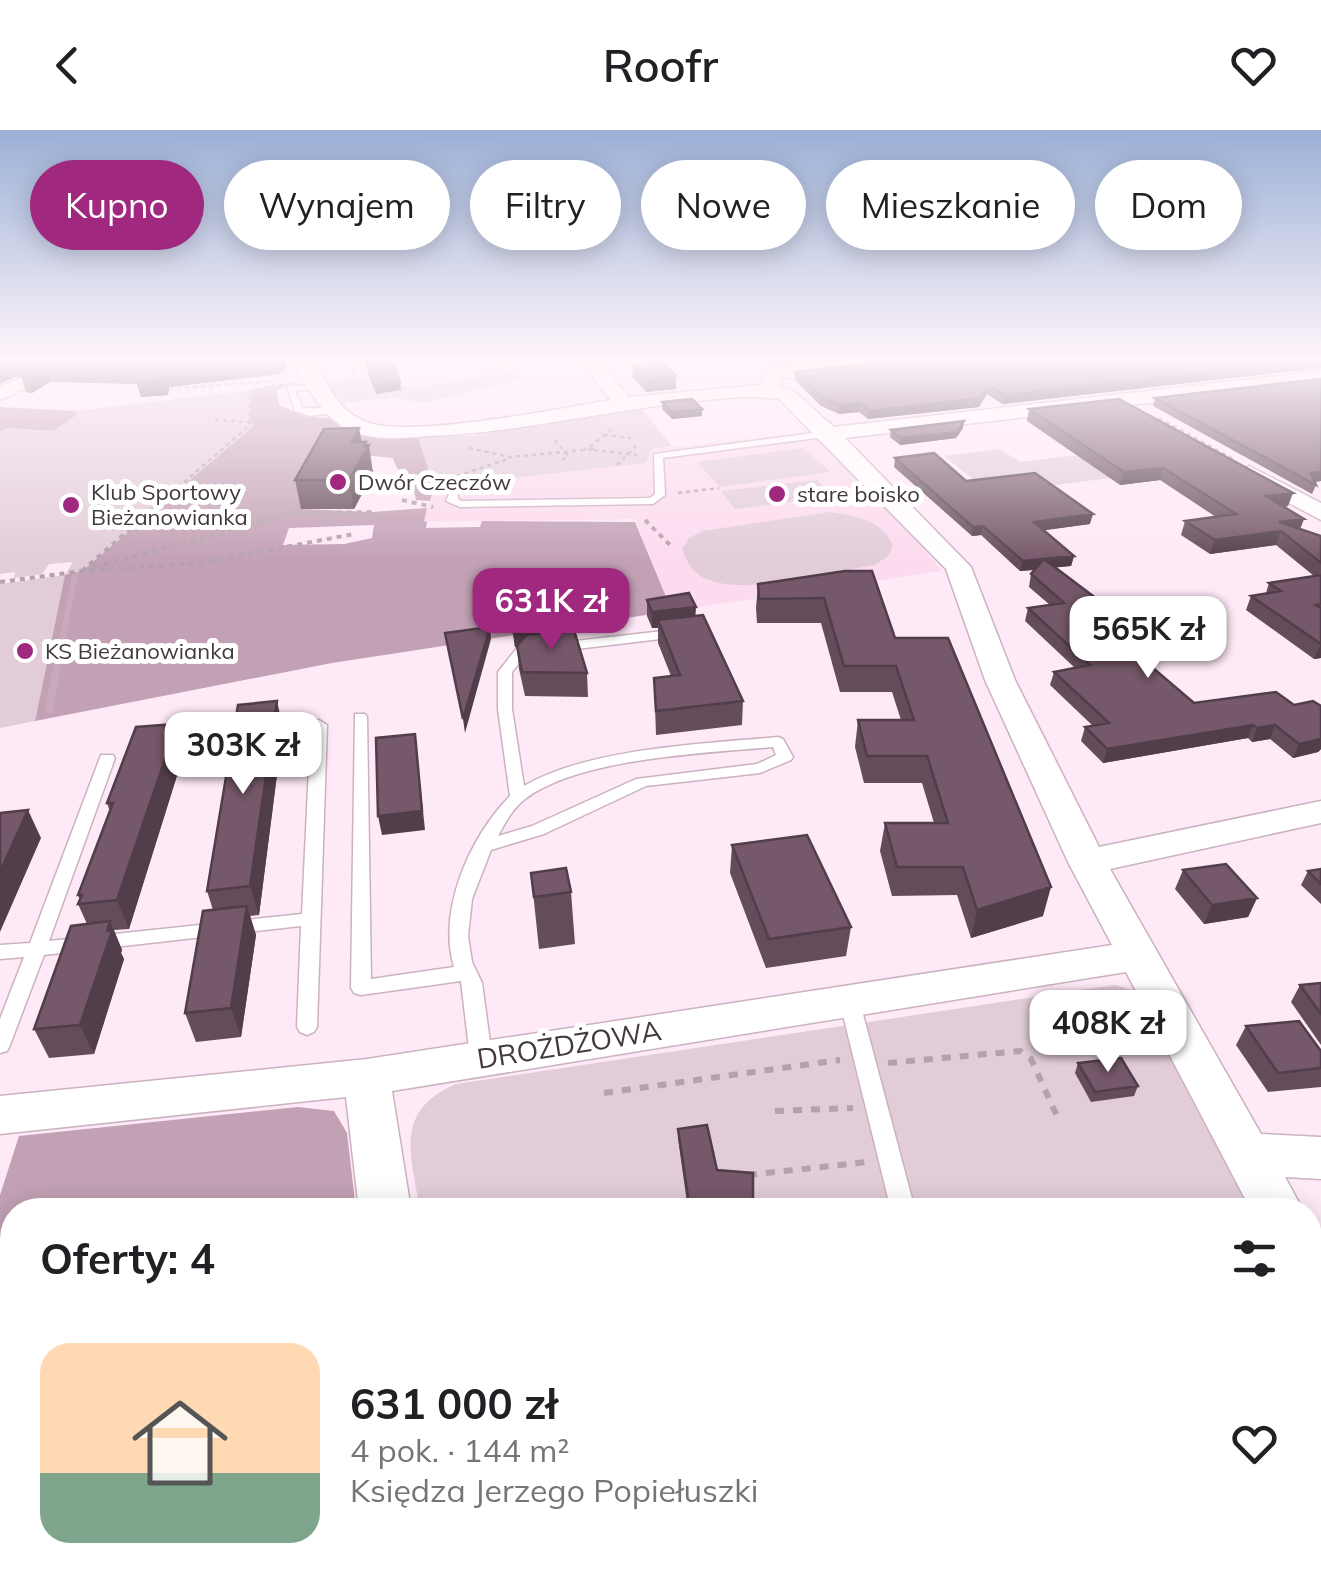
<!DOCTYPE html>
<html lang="pl">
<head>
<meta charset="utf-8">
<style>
  body { margin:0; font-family:Mulish,sans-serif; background:#f2f2f2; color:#202124; height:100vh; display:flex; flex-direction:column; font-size:38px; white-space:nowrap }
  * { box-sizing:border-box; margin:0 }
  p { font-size:32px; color:#757577 }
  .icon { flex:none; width:55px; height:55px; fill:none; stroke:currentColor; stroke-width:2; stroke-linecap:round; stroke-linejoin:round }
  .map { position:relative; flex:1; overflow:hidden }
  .drawer { position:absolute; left:0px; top:1068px; width:1322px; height:392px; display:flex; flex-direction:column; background:#fff; border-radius:40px 40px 0 0; box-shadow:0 5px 25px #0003 }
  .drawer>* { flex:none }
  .hud { position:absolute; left:30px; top:30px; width:1262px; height:90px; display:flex; gap:20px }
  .price { position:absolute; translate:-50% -85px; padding:0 22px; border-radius:20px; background:#fff; color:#222; font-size:32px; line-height:65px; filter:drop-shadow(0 2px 5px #0008) }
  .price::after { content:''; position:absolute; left:50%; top:60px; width:30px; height:22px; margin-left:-15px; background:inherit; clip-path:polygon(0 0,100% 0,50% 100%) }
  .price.on { background:#a1287f; color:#fff }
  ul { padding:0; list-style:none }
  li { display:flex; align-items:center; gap:30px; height:250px; padding:0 40px }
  li span { display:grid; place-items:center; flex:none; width:280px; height:200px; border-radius:30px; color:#555 }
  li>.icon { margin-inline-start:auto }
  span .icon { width:120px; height:120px; fill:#fffc; stroke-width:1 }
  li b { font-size:42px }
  h2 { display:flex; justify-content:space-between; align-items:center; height:120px; padding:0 40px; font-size:42px }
  .pill { padding:0 35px; border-radius:45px; background:#fff; box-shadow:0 5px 25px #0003; font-size:35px; line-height:90px }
  .pill.on { background:#a1287f; color:#fff }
  header { display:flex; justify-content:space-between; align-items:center; height:130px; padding:0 40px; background:#fff; font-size:45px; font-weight:600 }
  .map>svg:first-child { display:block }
  .built { fill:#fcdbee }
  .green { fill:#e1ccd8 }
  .forest { fill:#c2a1b4; fill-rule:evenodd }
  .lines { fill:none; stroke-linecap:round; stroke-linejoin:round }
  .stream-far1 { stroke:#c9a9bc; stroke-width:6 }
  .stream { stroke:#c9a9bc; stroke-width:8 }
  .service-casing { stroke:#cbb2c0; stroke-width:3 }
  .minor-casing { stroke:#cbb2c0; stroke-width:3 }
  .path-far3 { stroke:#b3a2ad; stroke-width:2.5; stroke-dasharray:4 4; stroke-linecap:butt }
  .path-far2 { stroke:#b3a2ad; stroke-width:4; stroke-dasharray:5 5; stroke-linecap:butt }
  .path-far1 { stroke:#b3a2ad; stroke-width:6; stroke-dasharray:9 9; stroke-linecap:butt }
  .path { stroke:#b3a2ad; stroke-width:8; stroke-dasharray:11 11; stroke-linecap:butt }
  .service { fill:#fff; fill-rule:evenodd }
  .minor { fill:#fff; fill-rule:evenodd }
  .wall { fill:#654c5a }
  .shaded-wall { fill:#523e4a }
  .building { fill:#755869; stroke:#523e4a; stroke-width:2.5 }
  .poi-dot { fill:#a1287f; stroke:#fff; stroke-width:4 }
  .labels { text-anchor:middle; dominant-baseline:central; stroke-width:10; stroke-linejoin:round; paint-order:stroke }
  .far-poi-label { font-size:22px; fill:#42383e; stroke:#fff; text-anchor:start }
  .street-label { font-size:28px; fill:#42383e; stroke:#fff }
</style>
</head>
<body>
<header><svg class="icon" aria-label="back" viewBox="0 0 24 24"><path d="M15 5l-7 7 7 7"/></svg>Roofr<svg class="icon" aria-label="heart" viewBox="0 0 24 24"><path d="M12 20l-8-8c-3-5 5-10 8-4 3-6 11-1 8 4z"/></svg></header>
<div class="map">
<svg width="1321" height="1458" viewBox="0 0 1321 1458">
  <rect width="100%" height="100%" fill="#fee9f6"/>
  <path class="built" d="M810 302 896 386 942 441 672 481 635 389 423 392 434 357 646 333 652 319Z"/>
  <path class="green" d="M468 229H490L483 231 525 248 422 273 395 267 343 273 325 252C352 250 388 239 409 259L487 246Z
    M252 260 250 288 255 296 82 441 65 446 35 591 0 598V454L65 445 73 432 49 434 42 444 14 448 15 442 0 444V302L7 298 53 301 77 283 75 281Z
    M640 277 672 316 652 319 646 333 434 357 418 307 470 306Z
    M1183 313 1221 334 1055 355 1041 346 903 362 899 359 974 350 944 326 1000 319 1020 332Z
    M803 318 831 342 720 357 697 332Z
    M817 350 834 367 735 379 721 361Z
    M830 382C856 386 883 390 893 416L887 427 874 435C830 442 737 470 699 445 690 439 686 429 682 419L689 408 703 401Z
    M1115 855 1141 863 1267 1080H420C411 1025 393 981 456 954Z
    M0 1117 12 1126V1266L0 1273Z
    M1310 1163 1321 1184V1458H478L477 1448H1310Z"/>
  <path class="forest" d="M299 251 277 260 279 275 307 287 330 288 368 308 418 307 434 357 430 371 416 370C414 351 397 345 393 328L364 325 302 379 372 382 427 378 424 391 427 392 426 398 480 397 482 391 635 392 672 481 332 533 35 591 65 445 82 441 254 296 250 288 252 259ZM374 395 372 408 344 414 283 415 289 398Z
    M0 277 75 281 78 284 53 301 7 298 0 302Z
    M298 977 334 981 347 1003 356 1080H12V1126L0 1117V1065L19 1006Z
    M12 1266V1448H403L404 1458H0V1273Z"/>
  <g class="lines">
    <path class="stream-far1" d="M55 546 75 445"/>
    <path class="stream" d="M49 579 56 543"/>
    <g class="service-casing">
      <path id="service" d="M352 229H360L361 246 354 244Z
        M317 254V258L295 261 302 277C314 281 329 274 339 280L337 282 311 286 295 281 287 257Z
        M829 301 834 304 832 306 663 328 665 365 653 374 460 377 446 371 450 362H458V369L461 371 650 368 655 364 654 324Z
        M681 499 688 503 686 506 526 525 512 542V579L524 656C589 618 703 614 778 607L783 609 793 627 791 630 760 643 646 656 544 704 491 720 472 769 468 806 472 832 482 853 492 927 488 933 481 935 474 933 470 927 461 851 361 865 354 863 351 858 355 584H365L367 587 371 849 454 837C437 780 470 707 510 666L498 579V542L517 518 522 517ZM773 617 776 625 757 634 636 649 532 696 498 706C505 693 513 678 525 669 579 628 705 623 773 617Z
        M319 590 327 595 317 897 314 902 307 905 300 902 297 897 301 796 44 825 10 915 7 921 0 923V889L24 827 0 829V815L30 813 101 625H113L115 628 49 811 302 784 311 595Z
        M850 866 857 868 860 873 915 1080H891L840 873 843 868Z
        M981 1448H1011L1014 1458H984Z"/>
    </g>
    <g class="minor-casing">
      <path id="minor" d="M65 229H89L0 270V257Z
        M289 229H308C331 251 331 276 364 291 405 310 561 278 611 270L578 229H597L629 267 760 255 767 239 774 237 856 229H917L908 234 782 248 779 257 792 260 834 297 1321 241V253L845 308 971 437 1015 550 1099 717 1321 671V693L1110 739 1261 1004 1321 1007V1049L1285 1047 1303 1080H1251L1126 842 392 961 411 1080H359L346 967 0 1004V966L367 929 1112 815 1068 732 985 550 946 439 779 269C743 264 709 270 672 274 591 284 511 303 429 306 405 308 377 311 353 302 319 288 310 255 289 229Z
        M1249 336 1321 373V390L1241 348 1238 343Z
        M1310 1118 1321 1123V1189L1310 1185Z
        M401 1448H466L468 1458H402Z"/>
    </g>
    <path class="path-far3" d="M169 259 273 251
      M1159 288 1233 329
      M215 290 291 295
      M604 305 631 308
      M555 310 568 326 562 330
      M590 317 611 299
      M469 318 510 327 595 319H584
      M594 320 637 325
      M617 335 636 316
      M457 346 508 329
      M411 359 446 349
      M678 363 719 358
      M166 368 250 295V261L275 254"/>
    <path class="path-far2" d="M402 370 433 377
      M645 390 671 416
      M94 437 292 383 372 382
      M82 441 169 365
      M0 452 82 441 200 433 354 404"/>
    <path class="path-far1" d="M888 933 1020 921 1031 929 1057 986
      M604 963 840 930
      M775 981 853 978
      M748 1045 867 1032"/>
    <path class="path" d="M1311 1201 1321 1221
      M769 1448 770 1458"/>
    <use href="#service" class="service"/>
    <use href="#minor" class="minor"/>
  </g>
  <path class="wall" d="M59 229H286V239L279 244 169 257 168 265 141 267 138 254 50 252 32 263 26 262 21 246Z
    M1321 229V238L1002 274 987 264 979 277 868 289 859 282 839 284 821 276 795 250V242Z
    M632 236 676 259 646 262 633 248Z
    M1321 249V351L1315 352 1316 355 1312 364 1153 276 1155 268Z
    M662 272 702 286 672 289 662 279Z
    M1029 279 1288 376 1284 377 1300 399 1321 406V528L1314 529 1246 480 1251 466 1266 463 1269 453 1314 446 1276 415 1210 424 1181 405 1185 391 1216 387 1160 350 1120 355 1027 291Z
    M963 298 956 308 900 315 890 307 891 300Z
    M362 312H366L373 343 354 379H301L295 350Z
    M895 328 1090 394 1043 400 1074 426 1071 436 1055 437 1138 500 1134 513 1125 515 1194 573 1321 576V619L1318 622 1293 628 1270 609 1252 612 1248 608 1103 633 1081 611 1085 597 1093 596 1050 555 1054 542 1075 538 1025 491 1028 478 1050 475 1029 457 1031 444 1035 440 1020 441 981 405 972 406 894 337Z
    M845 441 895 508 1043 786 971 808 957 765 892 766 880 721 885 693H934L922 653H864L855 617 858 590H901L892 562H840L821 493H757L756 478 758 454Z
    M647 470 696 486 743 571 742 595 656 605 654 548 671 546 658 513V498H652L647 486Z
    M511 491 571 500 587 543 588 567 525 566 519 539 517 517H515Z
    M283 598 259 785 250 786 256 805 241 907 196 912 185 883 213 780 207 761Z
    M185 620 129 799 114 800 122 820 121 823 124 829 94 924 49 928 34 899 87 794 78 774 80 770 78 765 110 682 107 673Z
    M732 715 851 797 846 826 766 838 730 743Z
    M1321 739V774L1301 755 1308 741Z
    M1183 740 1257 768 1248 787 1204 794 1175 759Z
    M531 743 571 762 575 814 539 819Z
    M1321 853V915L1291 872 1300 855Z
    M1246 896 1321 921V957L1268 962 1236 915Z
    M1078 933 1138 956 1134 966 1091 972 1075 943Z
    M678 999 717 1040 753 1080H688L678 1008Z"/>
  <path class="shaded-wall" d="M16 229H56L0 254V236Z
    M266 229H286V239L279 244 169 257 168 265 141 267 136 251 165 241Z
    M768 229H822L768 235Z
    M1321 229V237L1002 274 1004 265Z
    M45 236 50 252 32 263 27 247Z
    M676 246V259L646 262 645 249Z
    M400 252 401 260 376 264 374 256Z
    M989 256 987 264 979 277 868 289 869 281Z
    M860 273 859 282 839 284 840 275Z
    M702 279V286L672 289V282Z
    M964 291 963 298 956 308 900 315 901 308Z
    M359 298 364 324 366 312 367 318 369 315 373 343 354 379 349 350 352 312Z
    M1163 338 1160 350 1120 355 1124 342Z
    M1321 342V351L1312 352 1311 343Z
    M1293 363 1288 376 1261 380 1266 366Z
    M1093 384 1090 394 1032 402 1034 392Z
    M1304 389 1299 402 1281 401 1276 415 1210 424 1215 410 1279 392Z
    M983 396 981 405 972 406 973 397Z
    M1074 426 1071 436 1020 441 1023 431Z
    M696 477 695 493 658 490V498H652V482Z
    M570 492 571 508 515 517 513 502Z
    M490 497 491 509 465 603 463 589Z
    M1138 500 1134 513 1109 517 1113 504Z
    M1321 514V528L1314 529Z
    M277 571 283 598 259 785 250 756Z
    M177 594 185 620 129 799 117 770Z
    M1253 595 1248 608 1103 633 1107 619Z
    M1275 595 1270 609 1252 612 1257 598Z
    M415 604 425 700 382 705 378 686Z
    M1321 609V619L1318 622 1293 628 1299 614Z
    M28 680 41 708 0 802V742Z
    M1051 757 1043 786 971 808 977 780Z
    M1257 768 1248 787 1204 794 1212 775Z
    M247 776 256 805 241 907 231 878Z
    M110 791 122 820 121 823 124 829 94 924 80 895Z"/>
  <path class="building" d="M0 229H16L0 236Z
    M59 229H266L165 241 164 248 136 251 133 238 45 236 27 247 21 246Z
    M365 229H391L400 252 374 256Z
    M911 229H1321L1004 265 989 256 980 268 869 281 860 273 840 275 822 267 795 242Z
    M662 232 676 246 645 249 632 236Z
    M1321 249V342L1311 343 1316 355 1155 268Z
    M692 269 702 279 672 282 662 272Z
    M1119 269 1293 363 1266 366 1304 389 1279 392 1321 406V433L1281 401 1215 410 1185 391 1236 384 1163 338 1124 342 1029 279Z
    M964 291 957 302 901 308 891 300Z
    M359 298 352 312H366L364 316 369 315 349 350H295L324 299Z
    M934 323 966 351 1035 343 1093 384 1034 392 1074 426 1023 431 983 396 973 397 895 328Z
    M1044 429 1138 500 1113 504 1194 573 1276 562 1294 575 1313 571 1321 576V609L1299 614 1275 595 1257 598 1253 595 1107 619 1085 597 1109 593 1054 542 1090 535 1028 478 1064 473 1031 444Z
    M845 441H872L895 508H948L1051 757 977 780 963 737H897L885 693H948L927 626H867L858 590H914L896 536H844L824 468 759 469 758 454Z
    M1321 445V474L1316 475 1321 478V514L1251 466 1281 461 1269 453Z
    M689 463 696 477 652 482 647 470Z
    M568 483 570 492 513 502 511 491Z
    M703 485 743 571 656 581 654 548 680 545 658 490Z
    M490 497 463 589 445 503Z
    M574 500 587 543 522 542 517 516 526 505Z
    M277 571 250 756 207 761 238 575Z
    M177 594 117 770 78 774 82 765H78L113 673H107L136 597Z
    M415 604 422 681 378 686 376 608Z
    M28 680 0 742V683Z
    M807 705 851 797 769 809 732 715Z
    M1226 734 1257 768 1212 775 1183 740Z
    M566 738 571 762 534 767 531 743Z
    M1321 739V754L1308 741Z
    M247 776 231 878 185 883 203 781Z
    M110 791 107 801H112L80 895 34 899 71 796Z
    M1321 853V884L1300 855Z
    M1299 891 1321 921V938L1278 943 1246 896Z
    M1121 928 1138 956 1095 962 1078 933Z
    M707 995 717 1040 753 1043V1080H690L678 999Z
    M781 1448H813L815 1458H783Z
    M755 1451 756 1458H713Z"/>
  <linearGradient id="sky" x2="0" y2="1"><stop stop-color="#9bb0d6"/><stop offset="0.53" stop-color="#fff5fb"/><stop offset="1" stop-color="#fff5fb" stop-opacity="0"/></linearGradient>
  <rect width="1321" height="433" fill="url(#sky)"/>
  <g class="poi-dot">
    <circle cx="338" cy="352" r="10"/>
    <circle cx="777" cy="364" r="10"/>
    <circle cx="71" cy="375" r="10"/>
    <circle cx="25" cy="521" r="10"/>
  </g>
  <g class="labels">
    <g class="far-poi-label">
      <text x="358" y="352">Dwór Czeczów</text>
      <text x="91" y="362">Klub Sportowy<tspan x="91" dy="25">Bieżanowianka</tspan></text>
      <text x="797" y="364">stare boisko</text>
      <text x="45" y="521">KS Bieżanowianka</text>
    </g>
    <g class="street-label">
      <text transform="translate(569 914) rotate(-9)">DROŻDŻOWA</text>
    </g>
  </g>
</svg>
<b class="price on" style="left:551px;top:523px">631K zł</b>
<b class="price" style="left:1148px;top:551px">565K zł</b>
<b class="price" style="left:243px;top:667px">303K zł</b>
<b class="price" style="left:1108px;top:945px">408K zł</b>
<div class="hud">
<a class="pill on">Kupno</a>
<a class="pill">Wynajem</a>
<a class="pill">Filtry</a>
<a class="pill">Nowe</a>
<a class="pill">Mieszkanie</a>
<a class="pill">Dom</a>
</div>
<section class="drawer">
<h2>Oferty: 4<svg class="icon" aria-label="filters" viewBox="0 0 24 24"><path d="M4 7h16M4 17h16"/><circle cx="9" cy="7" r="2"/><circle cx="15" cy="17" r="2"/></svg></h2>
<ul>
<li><span style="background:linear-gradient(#ffd9b3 65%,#7fa58c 0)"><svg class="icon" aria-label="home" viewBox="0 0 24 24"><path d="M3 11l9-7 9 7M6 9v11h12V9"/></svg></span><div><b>631 000 zł</b><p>4 pok. · 144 m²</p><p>Księdza Jerzego Popiełuszki</p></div><svg class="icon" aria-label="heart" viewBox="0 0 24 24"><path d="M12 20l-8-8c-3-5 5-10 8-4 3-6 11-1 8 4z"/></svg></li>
</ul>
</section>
</div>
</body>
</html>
